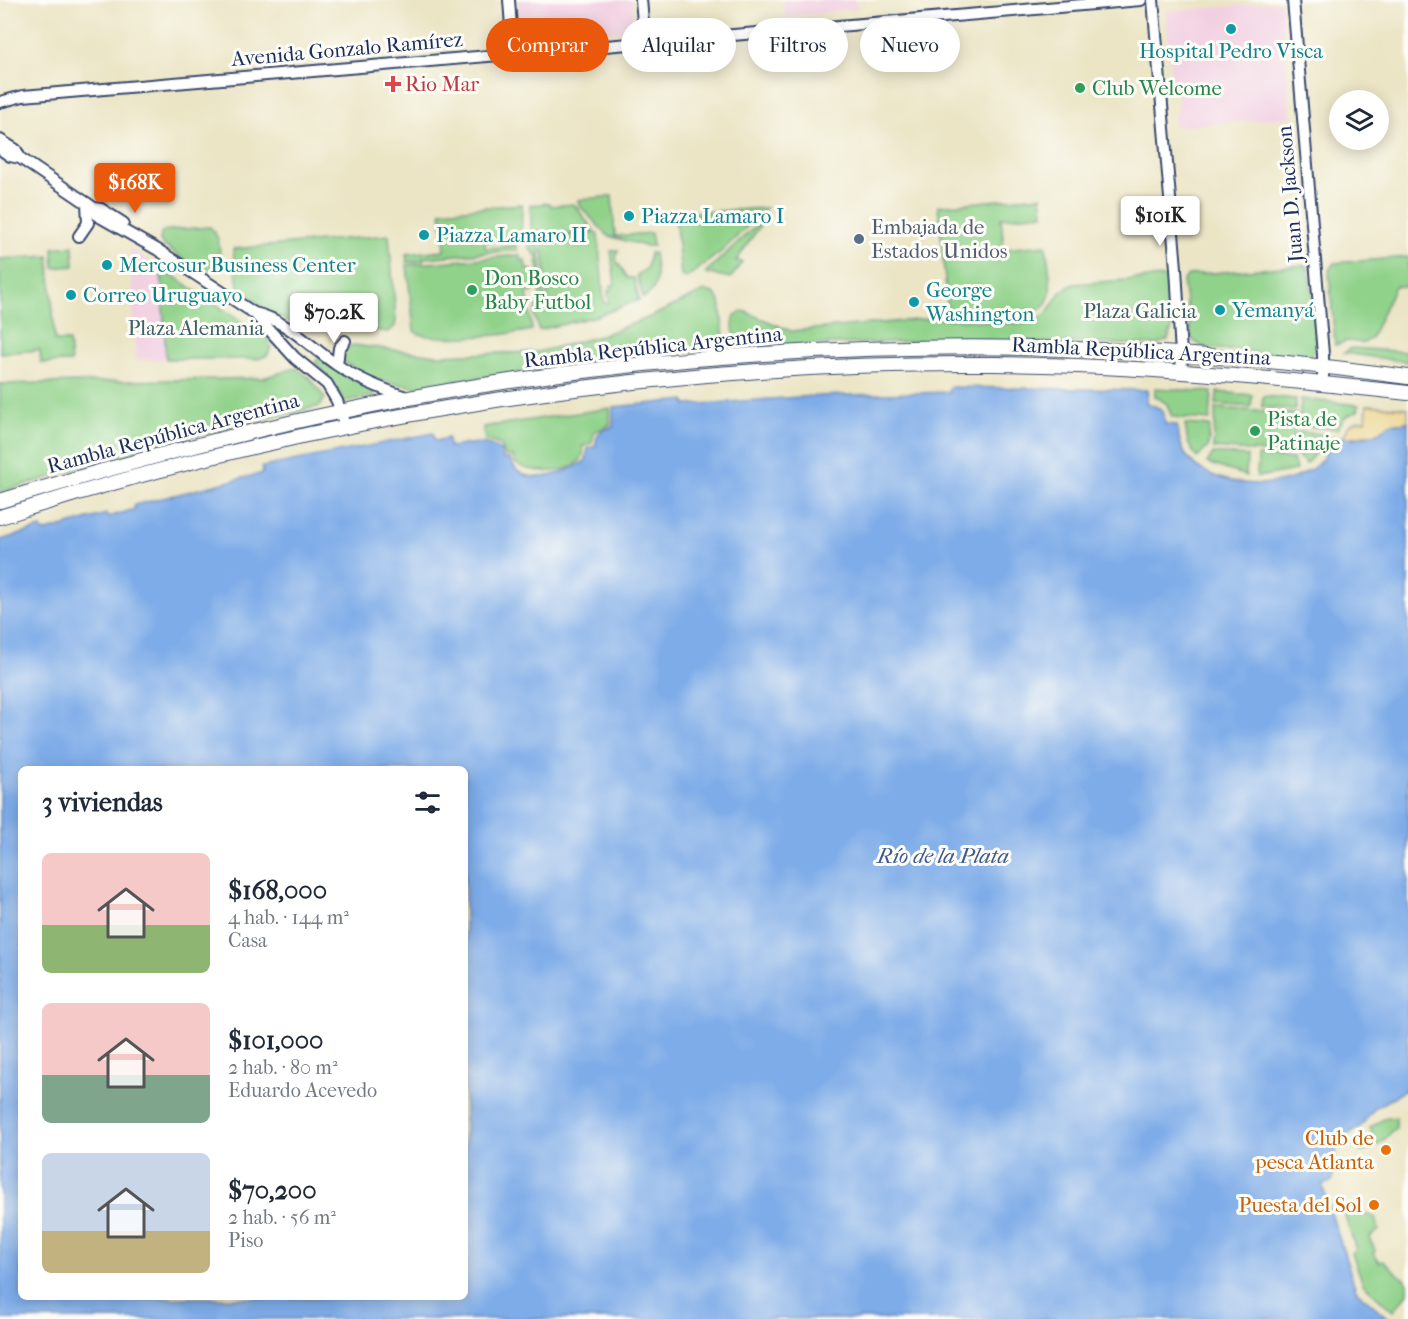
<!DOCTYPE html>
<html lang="es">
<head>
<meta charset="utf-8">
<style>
  body { margin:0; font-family:"IM FELL French Canon",serif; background:#f2f2f3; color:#1f2937; height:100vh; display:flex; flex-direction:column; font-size:22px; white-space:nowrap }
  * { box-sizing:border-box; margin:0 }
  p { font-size:20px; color:#747a83 }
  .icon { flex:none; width:33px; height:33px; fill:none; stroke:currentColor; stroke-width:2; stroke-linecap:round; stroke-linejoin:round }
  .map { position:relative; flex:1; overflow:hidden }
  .sheet { position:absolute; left:18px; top:766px; width:450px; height:534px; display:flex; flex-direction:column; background:#fff; border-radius:9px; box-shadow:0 3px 15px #0003 }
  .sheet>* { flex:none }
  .banner { position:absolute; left:486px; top:18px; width:570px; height:54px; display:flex; gap:12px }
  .controls { position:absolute; left:1329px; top:90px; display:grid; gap:12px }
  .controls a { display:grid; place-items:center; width:60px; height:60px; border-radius:50%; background:#fff; box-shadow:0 3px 15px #0003; font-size:30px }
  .price { position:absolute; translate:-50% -51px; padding:0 14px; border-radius:6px; background:#fff; color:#222; font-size:20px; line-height:39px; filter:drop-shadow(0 2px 3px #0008) }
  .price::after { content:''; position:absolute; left:50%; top:36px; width:18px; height:14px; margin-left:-9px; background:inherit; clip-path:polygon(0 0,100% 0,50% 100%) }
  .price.on { background:#ea580c; color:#fff }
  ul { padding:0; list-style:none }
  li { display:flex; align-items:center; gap:18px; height:150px; padding:0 24px }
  li span { display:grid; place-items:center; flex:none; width:168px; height:120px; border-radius:9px; color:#555 }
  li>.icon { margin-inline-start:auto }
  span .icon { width:72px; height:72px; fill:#fffc; stroke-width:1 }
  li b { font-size:26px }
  h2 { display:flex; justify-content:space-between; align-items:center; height:72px; padding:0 24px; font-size:26px }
  .tag { padding:0 21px; border-radius:27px; background:#fff; box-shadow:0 3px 15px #0003; font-size:21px; line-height:54px }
  .tag.on { background:#ea580c; color:#fff }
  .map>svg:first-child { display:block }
  .built { fill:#f2d0e2 }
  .green { fill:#90d28a; stroke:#568074; stroke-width:1.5 }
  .sand { fill:#eeda9e; stroke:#84847e; stroke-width:1.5 }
  .water { fill:#7eace8; stroke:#4c6ea3; stroke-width:1.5; fill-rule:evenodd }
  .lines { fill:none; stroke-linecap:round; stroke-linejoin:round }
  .minor-casing { stroke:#3a4a6d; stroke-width:14 }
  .major-casing { stroke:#3a4a6d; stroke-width:16 }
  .minor { stroke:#fff; stroke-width:10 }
  .major { stroke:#fff; stroke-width:14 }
  .culture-dot { fill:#0f9aa8; stroke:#fdfcf7; stroke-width:2 }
  .health-dot { fill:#e0444e; stroke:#fdfcf7; stroke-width:2 }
  .leisure-dot { fill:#2e9e5b; stroke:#fdfcf7; stroke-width:2 }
  .service-dot { fill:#5c6f8a; stroke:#fdfcf7; stroke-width:2 }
  .food-dot { fill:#e8710a; stroke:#fdfcf7; stroke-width:2 }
  .labels { text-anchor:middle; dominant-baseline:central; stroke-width:6; stroke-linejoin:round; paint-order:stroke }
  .street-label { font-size:21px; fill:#1b2f5e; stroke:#fdfcf7 }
  .culture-label { font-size:21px; fill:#0d838f; stroke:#fdfcf7; text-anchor:start }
  .health-label { font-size:21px; fill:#be3a42; stroke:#fdfcf7; text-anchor:start }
  .leisure-label { font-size:21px; fill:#27864d; stroke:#fdfcf7; text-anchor:start }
  .service-label { font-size:21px; fill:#4e5e75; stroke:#fdfcf7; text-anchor:start }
  .park-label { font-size:21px; fill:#3e606b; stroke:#fdfcf7 }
  .food-label { font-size:21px; fill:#c56008; stroke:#fdfcf7; text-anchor:end }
  .water-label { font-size:22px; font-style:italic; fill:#3e5b8e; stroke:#fdfcf7 }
</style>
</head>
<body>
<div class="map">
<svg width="1408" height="1319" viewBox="0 0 1408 1319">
  <rect width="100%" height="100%" fill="#fdfcf7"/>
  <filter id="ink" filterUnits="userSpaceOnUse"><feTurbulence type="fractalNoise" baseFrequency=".0167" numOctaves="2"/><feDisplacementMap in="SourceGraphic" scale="12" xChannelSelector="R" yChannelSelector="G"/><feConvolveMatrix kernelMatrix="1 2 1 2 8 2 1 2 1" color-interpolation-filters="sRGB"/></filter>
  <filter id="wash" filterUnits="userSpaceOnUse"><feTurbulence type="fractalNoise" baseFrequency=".008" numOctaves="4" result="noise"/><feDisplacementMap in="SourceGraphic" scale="24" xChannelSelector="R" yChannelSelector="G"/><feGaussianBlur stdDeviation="1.35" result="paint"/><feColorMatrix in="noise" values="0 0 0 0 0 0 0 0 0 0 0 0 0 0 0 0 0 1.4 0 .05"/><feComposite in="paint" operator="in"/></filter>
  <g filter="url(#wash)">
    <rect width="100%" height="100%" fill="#ebe5c5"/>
    <path class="built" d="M517 0H632L634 26 630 30 525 39 520 35Z
      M783 0H856V9L785 17Z
      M1281 2 1291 117 1174 127V114H1178L1177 88 1171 81 1166 11Z
      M129 248 161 268 166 359 136 360Z"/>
    <path class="green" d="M612 196 615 236 651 233 653 246H645L608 236 579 205 578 200Z
      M1041 196 1043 214 1001 218 1004 249 1046 245C1047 260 1052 278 1050 293 1044 331 974 313 948 311L938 206Z
      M550 203 551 206 574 204 594 231 539 238 532 236 530 205Z
      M522 204 521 239 485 242V248L516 245 517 250 423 258V261L407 262 406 254 445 250 441 211Z
      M766 208 722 251 686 278 681 276 675 214Z
      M768 214 736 261 742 262 731 278 705 273Z
      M210 227C220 235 222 254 217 266 201 278 178 254 163 245L160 240 162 232 168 230Z
      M595 232 598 235 604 303H609L608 290H611V285H615L611 251 618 250 616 260 628 278H634L639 300 597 316 539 330 534 315 540 296 539 270 536 255 529 248 531 243 539 244 546 310H549L542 240Z
      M389 235 396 320 395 326 388 332 336 324 298 326 264 309 238 286 233 249Z
      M73 246 74 266 54 268 53 248Z
      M650 253H654C656 273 661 289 643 298L637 275 647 268Z
      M520 255V260H525L526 269 532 270 535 284 533 292 527 293 532 330C511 334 428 344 414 331L407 265Z
      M49 256 55 341H69L71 362 41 363 40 350 0 353V259Z
      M1408 257V287L1395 286 1371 338 1364 343 1348 341 1335 345 1329 270 1334 263Z
      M1306 265 1309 270C1311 292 1319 326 1316 347 1315 353 1311 355 1306 356L1205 348 1192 340 1183 281 1188 275Z
      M161 268 267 338 271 346 268 355 258 359H166Z
      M1163 277 1169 281 1173 325 1168 340 1156 345 953 340 747 347C733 342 731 327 735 315L744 311 791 331 938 318 1024 324 1046 314 1061 291 1074 284Z
      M704 291 714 293 720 301 725 349 585 363 416 387 374 380 342 361 345 348 353 345 438 355 538 352 600 336 650 317Z
      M1351 348 1408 352V362L1344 353Z
      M319 358 373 391 374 396 344 402 330 379 315 362Z
      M296 368 310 378 325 398 320 406 186 438 0 492V384L263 378Z
      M1155 388 1212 392 1210 420 1172 417 1167 404 1155 396Z
      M1217 392 1252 395 1251 407 1216 404Z
      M1263 396 1296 399 1295 410 1262 407Z
      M1301 399 1359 405 1358 411 1345 417 1337 429 1299 426Z
      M610 408V425L594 432 592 443 583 446C589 476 532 476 515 463L513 456H505L501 445 485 440 483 427Z
      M1216 408 1296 414 1293 454 1213 448Z
      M1185 424 1210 426 1208 447 1197 458 1188 443Z
      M1298 432 1323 434 1319 449 1306 464 1297 455Z
      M1213 453 1247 456 1246 476 1207 463Z
      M1258 456 1293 459 1296 470 1257 477Z
      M1396 1117V1128L1377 1146 1362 1152 1361 1146 1374 1138 1370 1128 1383 1119Z
      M1348 1209 1375 1217 1379 1230 1369 1238 1375 1250 1374 1253 1379 1262 1383 1260 1408 1283V1294L1393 1311 1363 1284 1352 1253 1356 1250 1344 1213Z"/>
    <path class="sand" d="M1367 405 1408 408V422L1390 424 1378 433 1344 438C1347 425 1352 420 1366 420Z"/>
    <path class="water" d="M950 387 1148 390 1146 403C1159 406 1165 411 1165 424L1177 425C1179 437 1180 449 1189 459 1220 495 1324 495 1331 437L1355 438 1378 433 1390 424 1408 422V1088L1375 1108 1360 1127 1337 1141 1332 1182 1322 1185 1356 1290 1389 1319H0V540L41 528 43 532 106 514 108 517 135 509 134 505 263 473 262 467 433 433 435 441 448 438 449 447C467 445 486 438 501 451L503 459H510C520 490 568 474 586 460L588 448 596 446C595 434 601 429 613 427V407L685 400 686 405 814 396 948 392ZM21 770H465V1298H21Z"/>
  </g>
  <g filter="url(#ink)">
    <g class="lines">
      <g class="minor-casing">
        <path id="minor" d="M509 0 513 54
          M641 0 645 43
          M1153 0 1176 268 1182 372
          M1293 0 1323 354V384
          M0 102 23 96 1141 0
          M0 140 16 150 20 158 94 208 101 209 123 223
          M0 149 10 156 20 158
          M94 208 98 216 158 250 254 313 295 358 327 384 337 401 345 426
          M79 236 88 223 87 203
          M254 313C287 320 310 347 337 365 359 380 384 390 409 398
          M337 365 339 348 345 341"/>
      </g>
      <g class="major-casing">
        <path id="major" d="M0 501C112 467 224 436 339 412 685 338 1058 329 1408 377
          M0 517C321 414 657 361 994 364 1132 365 1271 378 1408 393"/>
      </g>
      <use href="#minor" class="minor"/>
      <use href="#major" class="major"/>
    </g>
  </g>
  <g class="culture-dot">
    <circle cx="1231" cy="29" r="6"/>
    <circle cx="629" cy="216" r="6"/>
    <circle cx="424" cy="235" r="6"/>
    <circle cx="107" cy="265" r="6"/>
    <circle cx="71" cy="295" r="6"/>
    <circle cx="914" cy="302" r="6"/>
    <circle cx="1220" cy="310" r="6"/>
  </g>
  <path class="health-dot" d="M390 75h6v6h6v6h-6v6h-6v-6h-6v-6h6z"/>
  <g class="leisure-dot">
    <circle cx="1080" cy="88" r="6"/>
    <circle cx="472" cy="290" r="6"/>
    <circle cx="1255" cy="431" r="6"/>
  </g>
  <circle class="service-dot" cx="859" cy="239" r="6"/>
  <g class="food-dot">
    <circle cx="1386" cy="1150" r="6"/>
    <circle cx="1374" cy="1205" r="6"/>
  </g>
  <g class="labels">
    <g class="street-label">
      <text transform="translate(347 49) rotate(-5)">Avenida Gonzalo Ramírez</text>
      <text transform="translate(1290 194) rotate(-95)">Juan D. Jackson</text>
      <text transform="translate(653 347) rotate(-6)">Rambla República Argentina</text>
      <text transform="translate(1141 351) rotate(3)">Rambla República Argentina</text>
      <text transform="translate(173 433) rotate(-15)">Rambla República Argentina</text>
    </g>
    <g class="culture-label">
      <text x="1231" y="51" text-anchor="middle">Hospital Pedro Visca</text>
      <text x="641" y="216">Piazza Lamaro I</text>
      <text x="436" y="235">Piazza Lamaro II</text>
      <text x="119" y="265">Mercosur Business Center</text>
      <text x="926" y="290">George<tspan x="926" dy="24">Washington</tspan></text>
      <text x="83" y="295">Correo Uruguayo</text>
      <text x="1232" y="310">Yemanyá</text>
    </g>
    <g class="health-label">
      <text x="405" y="84">Rio Mar</text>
    </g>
    <g class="leisure-label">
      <text x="1092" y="88">Club Welcome</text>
      <text x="484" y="278">Don Bosco<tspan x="484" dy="24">Baby Futbol</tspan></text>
      <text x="1267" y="419">Pista de<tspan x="1267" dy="24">Patinaje</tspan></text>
    </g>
    <g class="service-label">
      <text x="871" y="227">Embajada de<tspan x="871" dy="24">Estados Unidos</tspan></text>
    </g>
    <g class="park-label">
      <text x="1140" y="311">Plaza Galicia</text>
      <text x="196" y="328">Plaza Alemania</text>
    </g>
    <g class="food-label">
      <text x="1374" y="1138">Club de<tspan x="1374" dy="24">pesca Atlanta</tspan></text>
      <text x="1362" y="1205">Puesta del Sol</text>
    </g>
    <g class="water-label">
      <text x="943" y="856">Río de la Plata</text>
    </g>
  </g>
</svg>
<div class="controls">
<a><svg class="icon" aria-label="layers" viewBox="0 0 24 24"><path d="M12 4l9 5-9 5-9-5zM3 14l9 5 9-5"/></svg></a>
</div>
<b class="price on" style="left:135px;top:214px">$168K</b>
<b class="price" style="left:1160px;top:247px">$101K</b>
<b class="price" style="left:334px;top:344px">$70.2K</b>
<div class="banner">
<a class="tag on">Comprar</a>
<a class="tag">Alquilar</a>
<a class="tag">Filtros</a>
<a class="tag">Nuevo</a>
</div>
<section class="sheet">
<h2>3 viviendas<svg class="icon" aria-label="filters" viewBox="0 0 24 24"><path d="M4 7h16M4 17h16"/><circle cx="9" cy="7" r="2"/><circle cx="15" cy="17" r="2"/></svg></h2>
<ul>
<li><span style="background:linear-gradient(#f6c9c9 60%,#8fb573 0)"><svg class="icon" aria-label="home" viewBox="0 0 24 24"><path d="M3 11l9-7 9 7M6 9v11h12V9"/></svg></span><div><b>$168,000</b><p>4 hab. · 144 m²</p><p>Casa</p></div></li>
<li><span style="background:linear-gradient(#f6c9c9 60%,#7fa58c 0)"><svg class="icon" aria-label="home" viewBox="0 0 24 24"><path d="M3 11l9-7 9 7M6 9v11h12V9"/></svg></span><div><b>$101,000</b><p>2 hab. · 80 m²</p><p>Eduardo Acevedo</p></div></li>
<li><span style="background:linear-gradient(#c9d6e8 65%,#c2b280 0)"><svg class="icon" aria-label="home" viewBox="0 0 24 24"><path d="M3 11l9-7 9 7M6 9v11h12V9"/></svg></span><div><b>$70,200</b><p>2 hab. · 56 m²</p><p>Piso</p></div></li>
</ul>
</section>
</div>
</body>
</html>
